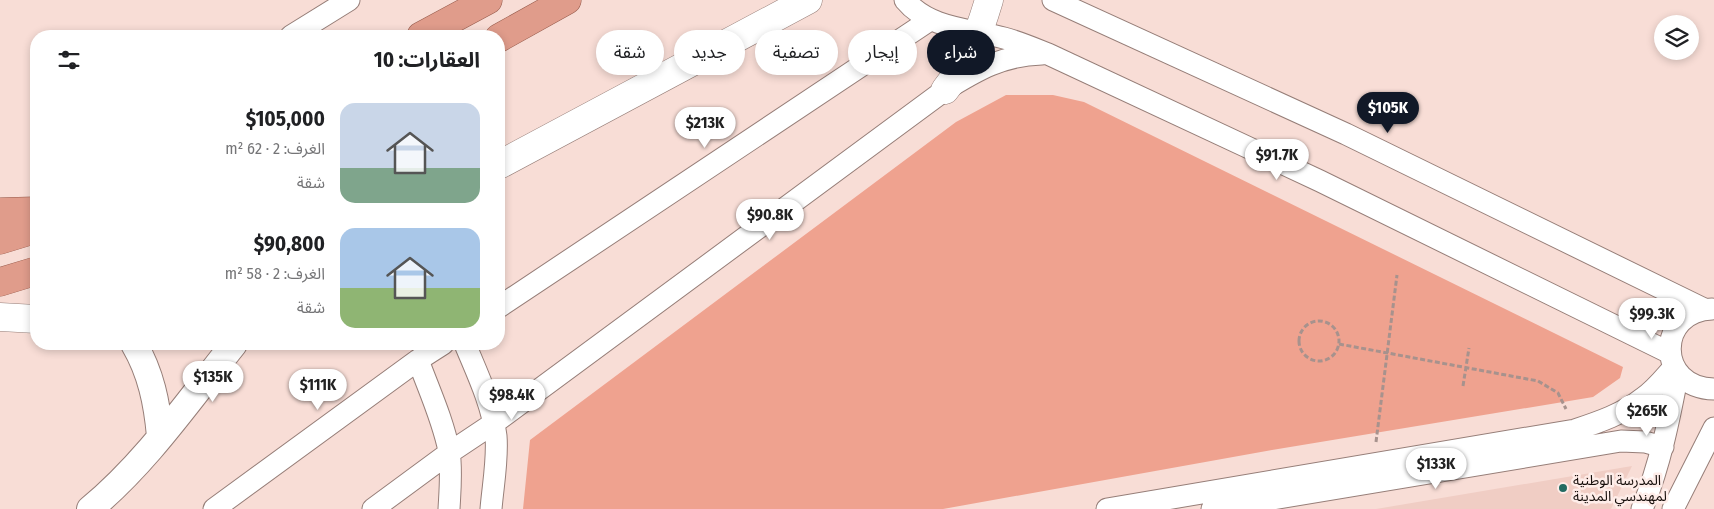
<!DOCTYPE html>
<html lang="ar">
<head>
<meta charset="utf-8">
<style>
  body { margin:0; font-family:"Fira Sans Condensed","Noto Sans Arabic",sans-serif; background:#f6f6f6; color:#202124; direction:rtl; height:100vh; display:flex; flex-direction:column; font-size:19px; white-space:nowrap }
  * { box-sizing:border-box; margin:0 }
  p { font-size:16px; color:#757577 }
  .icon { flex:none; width:28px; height:28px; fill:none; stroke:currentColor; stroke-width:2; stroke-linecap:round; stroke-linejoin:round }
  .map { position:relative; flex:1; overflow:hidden; direction:ltr }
  .details { position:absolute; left:30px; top:30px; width:475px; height:320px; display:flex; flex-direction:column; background:#fff; border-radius:20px; box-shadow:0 2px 8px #0003; direction:rtl }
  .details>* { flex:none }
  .top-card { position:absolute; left:520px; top:30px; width:475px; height:45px; direction:rtl; display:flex; gap:10px }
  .fabs { position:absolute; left:1654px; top:15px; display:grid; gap:10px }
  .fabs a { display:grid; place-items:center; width:45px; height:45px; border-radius:50%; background:#fff; box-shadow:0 2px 8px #0003; font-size:25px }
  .price { position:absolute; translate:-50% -42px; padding:0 11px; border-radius:18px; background:#fff; color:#222; font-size:16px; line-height:32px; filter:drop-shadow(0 1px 2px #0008) }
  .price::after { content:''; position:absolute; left:50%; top:30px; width:15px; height:11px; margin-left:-8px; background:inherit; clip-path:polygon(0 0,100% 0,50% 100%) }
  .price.selected { background:#111827; color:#fff }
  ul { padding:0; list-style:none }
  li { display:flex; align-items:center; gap:15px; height:125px; padding:0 25px }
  li span { display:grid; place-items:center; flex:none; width:140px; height:100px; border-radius:15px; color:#555 }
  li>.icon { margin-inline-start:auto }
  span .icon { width:60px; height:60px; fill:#fffc; stroke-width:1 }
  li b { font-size:21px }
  h2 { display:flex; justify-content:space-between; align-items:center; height:60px; padding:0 25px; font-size:21px }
  .chip { padding:0 18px; border-radius:22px; background:#fff; box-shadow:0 2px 8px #0003; font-size:18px; line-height:45px }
  .chip.selected { background:#111827; color:#fff }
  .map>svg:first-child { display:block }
  .built { fill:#f0cdc4 }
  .green { fill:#efa28f }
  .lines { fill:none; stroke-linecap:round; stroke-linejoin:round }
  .minor-casing { stroke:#967e78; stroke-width:23 }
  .tertiary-casing { stroke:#967e78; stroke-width:28 }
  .secondary-casing { stroke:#967e78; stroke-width:29 }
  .trunk-casing { stroke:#955a4b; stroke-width:29 }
  .path { stroke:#a7928d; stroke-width:3; stroke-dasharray:5 2.5; stroke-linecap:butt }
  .minor { stroke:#fff; stroke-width:21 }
  .tertiary { stroke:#fff; stroke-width:26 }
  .secondary { stroke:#fff; stroke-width:28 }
  .trunk { stroke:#e09c8b; stroke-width:28 }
  .poi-dot { fill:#226b62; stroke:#feede9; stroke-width:2 }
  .labels { text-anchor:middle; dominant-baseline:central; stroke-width:5; stroke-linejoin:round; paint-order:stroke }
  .poi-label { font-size:14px; fill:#160e0b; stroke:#feede9; text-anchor:start }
</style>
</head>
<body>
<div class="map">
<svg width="1714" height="509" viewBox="0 0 1714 509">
  <rect width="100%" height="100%" fill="#f8ddd6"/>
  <path class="built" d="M1632 466 1611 509H1376Z"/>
  <path class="green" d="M1006 95H1053L1084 102 1623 367 1620 378 1593 397 1272 450 943 509H523L530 440 956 122Z"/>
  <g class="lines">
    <g class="minor-casing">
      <path id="minor" d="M905 0C929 29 970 29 1004 38 1019 42 1033 48 1048 54L1320 181 1670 353
        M1053 0 1346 134 1704 309
        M291 36 349 0
        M499 307 930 20
        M1712 309C1656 311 1656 388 1714 389
        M465 344C477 373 492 404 496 436 498 459 493 485 491 509
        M418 360C429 390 443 420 449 451 452 470 450 490 449 509
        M214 509 418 360 443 344
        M373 509 449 453 494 423 945 90C977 70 1003 55 1042 54
        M1107 509 1575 430C1599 422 1623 414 1643 398 1655 390 1664 378 1674 367
        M1212 509 1621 441 1645 442 1663 447
        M1642 509C1660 465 1669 420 1678 373
        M1673 509 1714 428"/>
    </g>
    <g class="tertiary-casing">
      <path id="tertiary" d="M134 344C151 373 157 403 160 436
        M90 509C146 463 189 400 234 344"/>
    </g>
    <g class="secondary-casing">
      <path id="secondary" d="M945 90C969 60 978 37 989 0
        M499 165 808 0
        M0 317 36 319"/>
    </g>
    <g class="trunk-casing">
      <path id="trunk" d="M421 36 488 0
        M499 38 567 0
        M0 212 36 211
        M0 240 36 229
        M0 282 36 271"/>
    </g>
    <path class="path" d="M1299 341a20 20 0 1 1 40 0a20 20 0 1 1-40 0Z
      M1339 344 1538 381 1558 393 1566 409
      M1463 386 1469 348
      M1376 442 1397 275"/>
    <use href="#minor" class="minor"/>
    <use href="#tertiary" class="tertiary"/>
    <use href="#secondary" class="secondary"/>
    <use href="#trunk" class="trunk"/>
  </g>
  <circle class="poi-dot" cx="1563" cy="488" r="5"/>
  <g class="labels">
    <g class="poi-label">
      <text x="1573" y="480">المدرسة الوطنية<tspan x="1573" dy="16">لمهندسي المدينة</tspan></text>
    </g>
  </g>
</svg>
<div class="fabs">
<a><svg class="icon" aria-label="layers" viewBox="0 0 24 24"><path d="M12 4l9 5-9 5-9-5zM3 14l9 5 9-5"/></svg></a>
</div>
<b class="price selected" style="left:1388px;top:134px">$105K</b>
<b class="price" style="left:705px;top:149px">$213K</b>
<b class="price" style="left:1277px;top:181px">$91.7K</b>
<b class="price" style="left:770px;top:241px">$90.8K</b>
<b class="price" style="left:1652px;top:340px">$99.3K</b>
<b class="price" style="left:213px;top:403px">$135K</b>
<b class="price" style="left:318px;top:411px">$111K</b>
<b class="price" style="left:512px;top:421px">$98.4K</b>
<b class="price" style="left:1647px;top:437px">$265K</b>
<b class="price" style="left:1436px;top:490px">$133K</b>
<div class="top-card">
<a class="chip selected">شراء</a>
<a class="chip">إيجار</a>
<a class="chip">تصفية</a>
<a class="chip">جديد</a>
<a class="chip">شقة</a>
</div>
<section class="details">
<h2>العقارات: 10<svg class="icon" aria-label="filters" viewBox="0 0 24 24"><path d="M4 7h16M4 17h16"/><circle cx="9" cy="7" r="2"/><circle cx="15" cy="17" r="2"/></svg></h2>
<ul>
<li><span style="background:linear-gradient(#c9d6e8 65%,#7fa58c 0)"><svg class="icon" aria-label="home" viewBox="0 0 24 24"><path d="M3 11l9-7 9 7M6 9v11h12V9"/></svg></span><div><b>$105,000</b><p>الغرف: 2 · 62 m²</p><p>شقة</p></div></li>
<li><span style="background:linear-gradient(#a9c7e8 60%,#8fb573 0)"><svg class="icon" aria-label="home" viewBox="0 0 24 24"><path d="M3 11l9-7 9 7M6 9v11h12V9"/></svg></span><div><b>$90,800</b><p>الغرف: 2 · 58 m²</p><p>شقة</p></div></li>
</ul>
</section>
</div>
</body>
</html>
